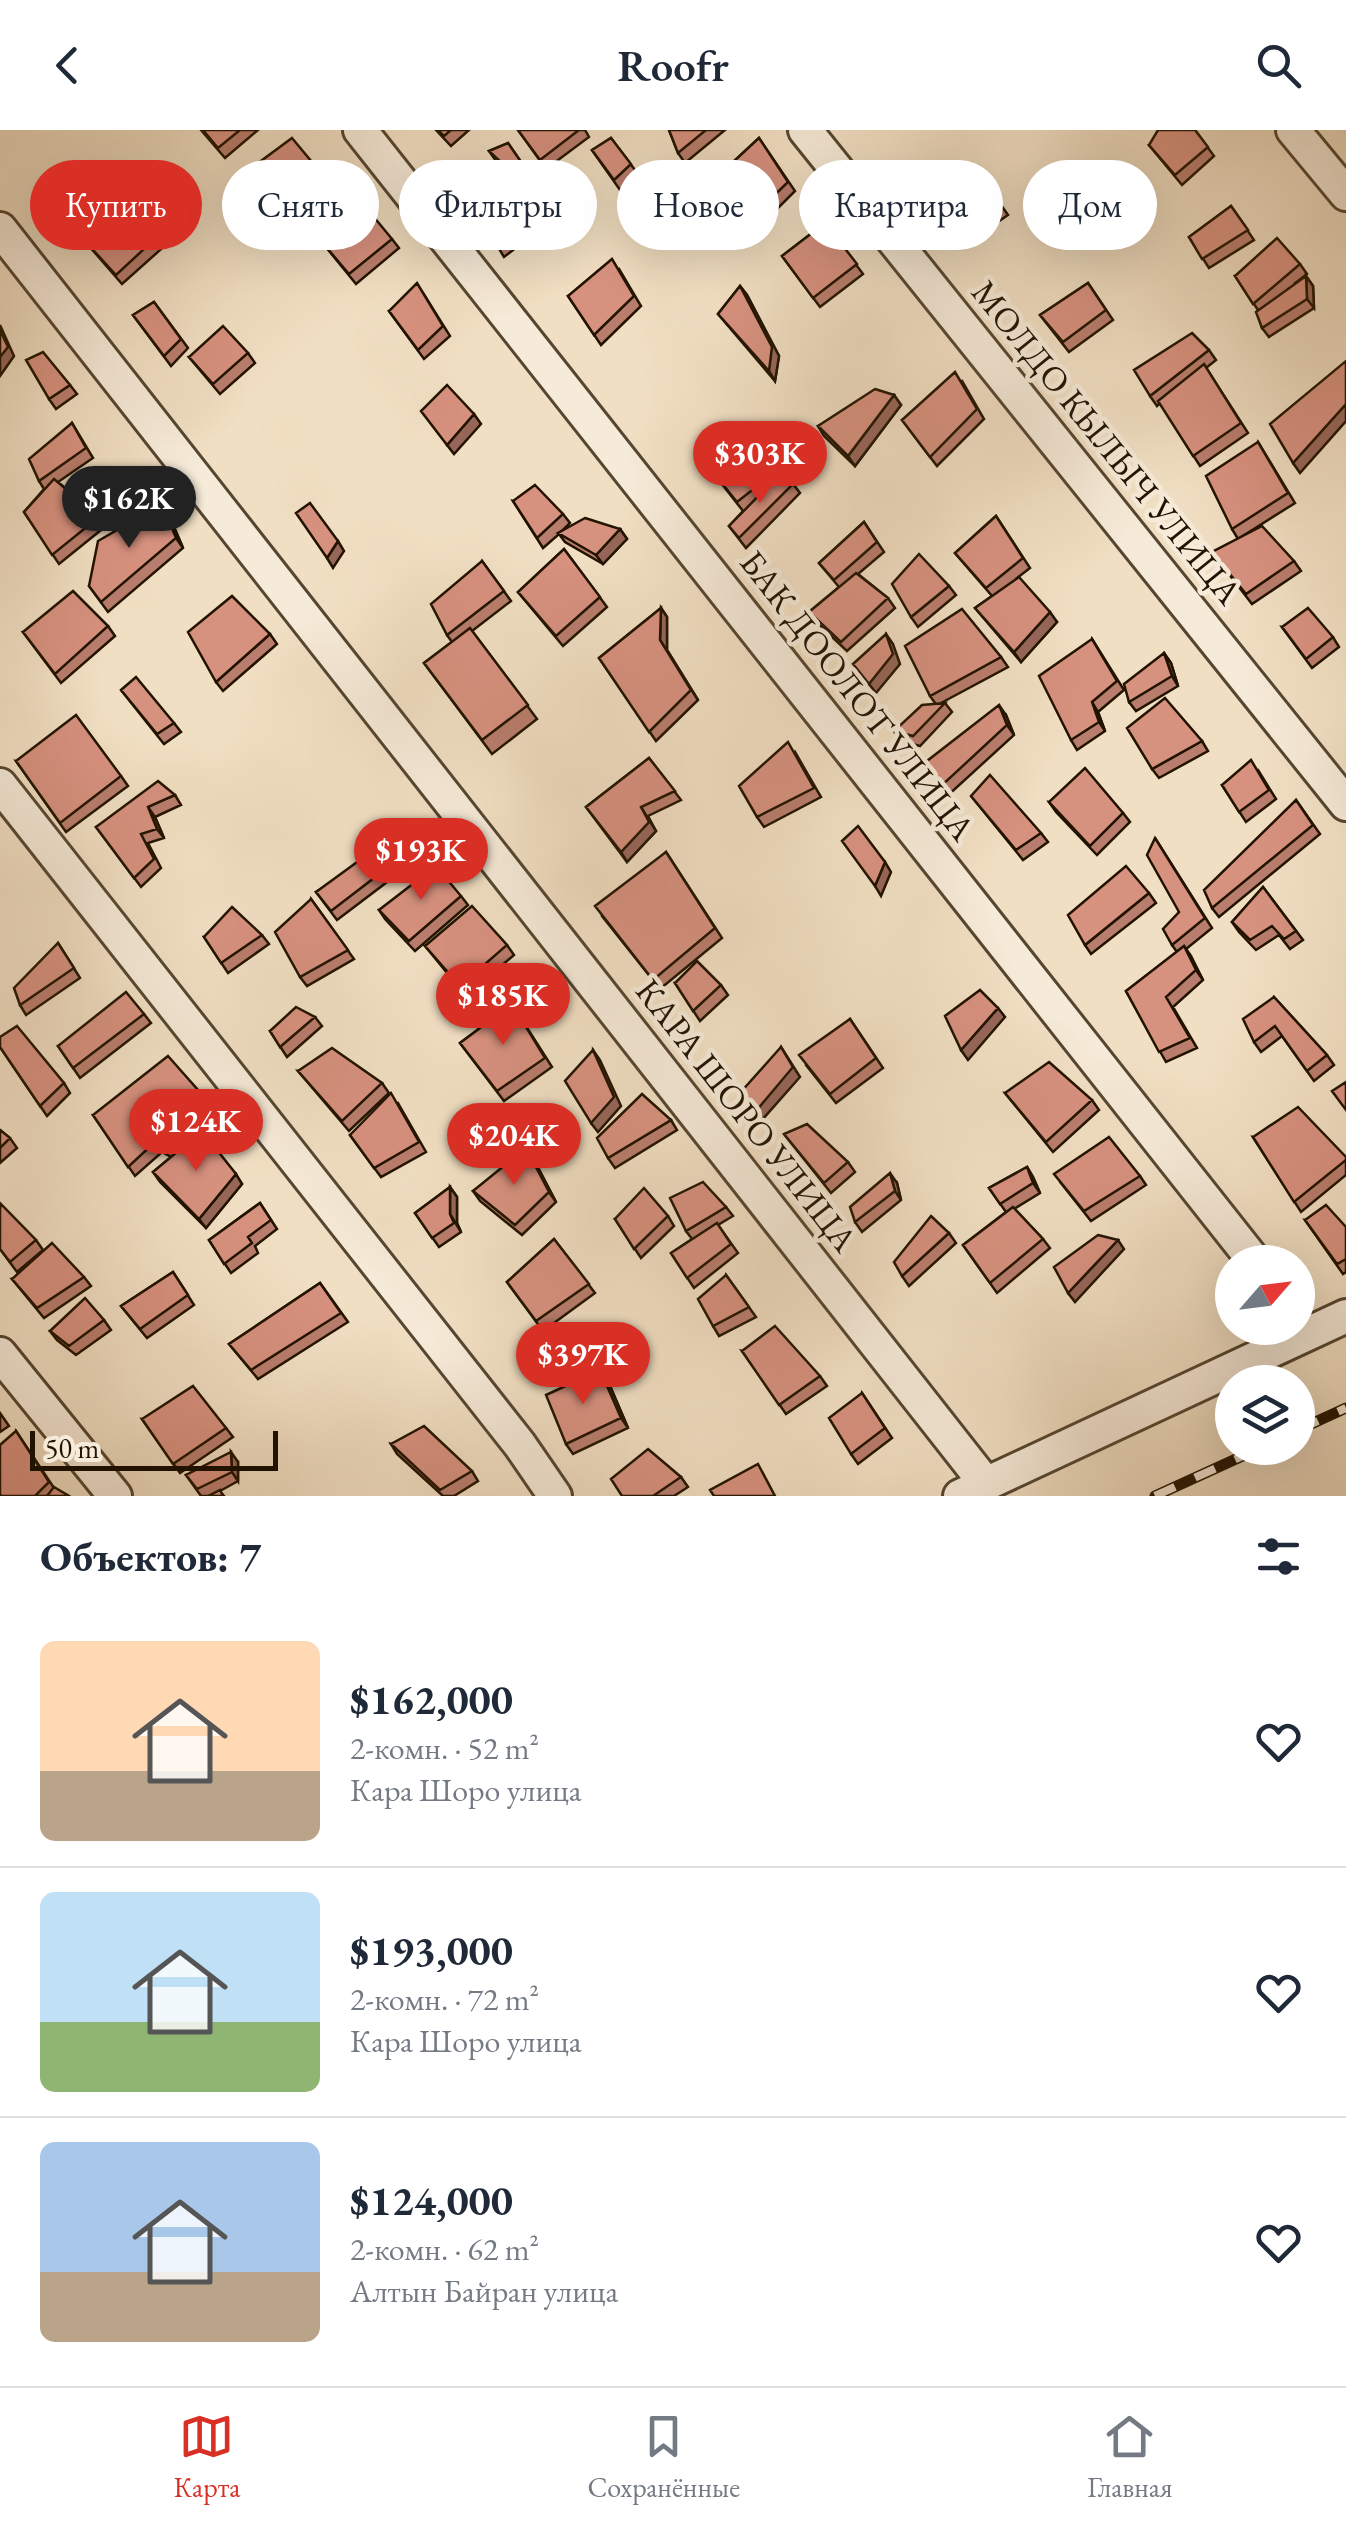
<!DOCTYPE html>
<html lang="ru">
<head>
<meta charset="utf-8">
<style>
  body { margin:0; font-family:"EB Garamond",serif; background:#f6f6f7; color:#1f2937; height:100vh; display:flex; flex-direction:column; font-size:38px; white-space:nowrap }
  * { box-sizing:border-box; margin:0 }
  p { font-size:32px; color:#747a83 }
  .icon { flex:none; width:55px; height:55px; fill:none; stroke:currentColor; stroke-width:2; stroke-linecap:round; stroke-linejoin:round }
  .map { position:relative; height:1366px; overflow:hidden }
  .panel { display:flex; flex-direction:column; background:#fff; flex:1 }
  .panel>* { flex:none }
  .guide { position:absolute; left:30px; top:30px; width:1288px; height:90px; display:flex; gap:20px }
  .needle { width:65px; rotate:62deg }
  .tools { position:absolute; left:1215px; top:1115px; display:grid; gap:20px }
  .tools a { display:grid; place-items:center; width:100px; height:100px; border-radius:50%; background:#fff; box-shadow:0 10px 40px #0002; font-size:50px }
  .scale { position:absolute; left:30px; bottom:25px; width:248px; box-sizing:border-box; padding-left:10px; border:5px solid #211300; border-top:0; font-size:28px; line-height:35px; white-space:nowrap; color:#211300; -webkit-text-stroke:8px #f6ead8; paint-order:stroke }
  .price { position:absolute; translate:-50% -85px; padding:0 22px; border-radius:35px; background:#d93025; color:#fff; font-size:32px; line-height:65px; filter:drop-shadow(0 2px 5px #0008) }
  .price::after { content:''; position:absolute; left:50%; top:60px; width:30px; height:22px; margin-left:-15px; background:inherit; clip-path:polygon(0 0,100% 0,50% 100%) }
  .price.on { background:#222; color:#fff }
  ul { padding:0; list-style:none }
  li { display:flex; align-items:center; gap:30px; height:250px; padding:0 40px }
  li+li { border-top:2px solid #e0e1e3 }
  li span { display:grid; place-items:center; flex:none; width:280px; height:200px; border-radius:15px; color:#555 }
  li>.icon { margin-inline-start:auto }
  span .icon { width:120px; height:120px; fill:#fffc; stroke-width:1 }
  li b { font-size:42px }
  h2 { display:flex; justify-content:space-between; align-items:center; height:120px; padding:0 40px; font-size:42px }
  .tag { padding:0 35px; border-radius:45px; background:#fff; box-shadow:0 10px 40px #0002; font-size:35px; line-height:90px }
  .tag.on { background:#d93025; color:#fff }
  header { display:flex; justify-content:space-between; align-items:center; height:130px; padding:0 40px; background:#fff; font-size:45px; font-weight:600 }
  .menu { display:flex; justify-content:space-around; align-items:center; height:140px; border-top:2px solid #e0e1e3; background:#fff; font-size:28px; color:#747a83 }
  .menu a { display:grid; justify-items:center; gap:5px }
  .menu .on { color:#d93025 }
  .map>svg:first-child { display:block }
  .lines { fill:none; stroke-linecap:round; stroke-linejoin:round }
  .minor-casing { stroke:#554631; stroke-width:38 }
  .minor { stroke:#f6ead8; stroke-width:32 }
  .rail-casing { stroke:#211300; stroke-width:11 }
  .rail { stroke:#f6ead8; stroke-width:8; stroke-dasharray:22; stroke-linecap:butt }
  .wall { fill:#b97d6d; stroke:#211300; stroke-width:2.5 }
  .shaded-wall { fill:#966659; stroke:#211300; stroke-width:2.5 }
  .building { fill:#d7917f; stroke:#211300; stroke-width:2.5 }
  .labels { text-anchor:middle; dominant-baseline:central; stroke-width:9; stroke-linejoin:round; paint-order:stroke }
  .street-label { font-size:35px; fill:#211300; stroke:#f6ead8 }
</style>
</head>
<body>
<header><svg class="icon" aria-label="back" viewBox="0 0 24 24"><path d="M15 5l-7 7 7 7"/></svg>Roofr<svg class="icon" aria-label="search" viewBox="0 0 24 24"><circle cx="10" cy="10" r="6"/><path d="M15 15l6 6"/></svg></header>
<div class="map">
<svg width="1346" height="1366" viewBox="0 0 1346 1366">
  <rect width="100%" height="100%" fill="#f1dfc3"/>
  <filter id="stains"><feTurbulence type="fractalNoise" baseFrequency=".002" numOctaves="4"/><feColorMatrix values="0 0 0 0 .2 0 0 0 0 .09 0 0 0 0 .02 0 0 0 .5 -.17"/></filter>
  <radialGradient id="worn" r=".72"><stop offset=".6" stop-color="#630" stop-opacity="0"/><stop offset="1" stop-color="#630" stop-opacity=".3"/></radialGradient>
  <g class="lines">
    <g class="minor-casing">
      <path id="minor" d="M360 0 1255 1132
        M805 0 1346 674
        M1293 0 1346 64
        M0 99 986 1354
        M0 655 520 1315 555 1366
        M0 1224 115 1366
        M960 1366 1346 1186"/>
    </g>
    <use href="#minor" class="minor"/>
    <g class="rail-casing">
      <path id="rail" d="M1298 1300 1346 1278
        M1155 1366 1260 1318"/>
    </g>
    <use href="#rail" class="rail"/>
  </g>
  <path class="wall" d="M201 0H258L225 28Z
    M436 0H469L451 16Z
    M518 0H585L589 7 546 39Z
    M669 0H725L685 33 678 23Z
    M1195 0 1214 26 1182 55 1149 15Z
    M611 8 638 44 620 60 592 20Z
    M759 8 795 61 760 96 718 46Z
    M508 13 536 54 526 59 496 31 489 21Z
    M316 37 323 47 310 60 316 71 289 100 246 42Z
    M576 55 583 66 504 127 498 117 530 85Z
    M938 72 1001 75 1008 85 969 112Z
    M1231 76 1254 110 1209 138 1189 107Z
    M172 93 179 103 122 154 83 109Z
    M825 93 863 144 820 177 782 126Z
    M392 109 399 118 356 154 321 111Z
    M1300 134 1307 144 1294 154 1306 146 1313 156 1314 178 1269 207 1262 198 1258 180 1235 146Z
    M619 139 641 176 601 215 568 166Z
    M1088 153 1113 190 1069 222 1040 185Z
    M740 156 747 165 779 226 775 251 718 184Z
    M423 163 450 206 424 229 389 181Z
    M154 172 188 218 171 236 133 185Z
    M1209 220 1216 230 1206 238 1248 303 1200 336 1160 273 1157 276 1150 266Z
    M248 223 255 233 220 264 189 227Z
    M962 251 984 289 937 336 902 290Z
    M70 255 77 264 56 279 49 269Z
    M894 265 901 275 855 336 824 306 818 296Z
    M72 293 93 328 58 352 99 387 106 396 59 434 24 382 44 359 39 351Z
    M729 295 773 351 793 354 800 363 746 418 729 396 743 381 696 321Z
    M1258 312 1295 373 1238 409 1232 399Z
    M513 371 563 384 570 393 563 400 620 399 627 409 603 434 565 412 559 404 543 418Z
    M168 383 183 418 108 482 89 456Z
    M996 386 1030 438 1017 448 1057 492 1021 532 975 478 992 466 955 423Z
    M864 392 884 422 858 444 888 468 895 478 847 521 816 492 809 482 839 457 819 433Z
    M564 419 607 477 563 516 518 462Z
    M1212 422 1294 431 1301 441 1252 474Z
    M482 431 511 471 472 501 537 589 492 624 424 533 452 512 447 505Z
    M949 456 956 465 918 497 911 487Z
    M661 478 667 487V520L698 570 656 611 599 528Z
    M108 496 115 506 61 553 23 502Z
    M1282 497 1333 507 1339 517 1312 538Z
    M270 504 277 514 223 561 216 552Z
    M1092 509 1124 560 1098 582 1105 601 1077 620 1071 610Z
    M1164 523 1171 533 1178 556 1136 581 1129 572Z
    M1001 527 1008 537 941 573H945L952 582 920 616 901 611 894 601 935 573 930 566Z
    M121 560 174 593 181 602 164 614Z
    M1006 585 1014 605 945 668 939 658Z
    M1202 611 1208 621 1159 648 1152 639Z
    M795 622 821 667 764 697 757 687Z
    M649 628 681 670 648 686 656 701 627 732 586 677Z
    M16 631 121 646 128 656 66 702Z
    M1258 640 1276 669 1246 692 1222 655Z
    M175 665 181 675 155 687 164 708 148 713 161 738 141 757 96 697Z
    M971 666 1041 703 1048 712 1023 730Z
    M1296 670 1320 704 1219 787 1212 778Z
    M1049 672 1123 683 1130 692 1097 725 1056 682Z
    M415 705 424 724 337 790 316 762Z
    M1155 708 1212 798 1186 819 1203 850 1173 877 1197 918 1166 932 1126 861 1177 822 1172 815 1179 782Z
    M666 722 722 808 660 859 602 786Z
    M1263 757 1303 810 1290 819 1279 805 1256 820 1239 802 1232 792Z
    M1149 763 1156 773 1091 824 1085 815Z
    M461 766 468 775 415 821 385 789 379 780Z
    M311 769 354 829 307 856 300 847Z
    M262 805 269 814 228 843 204 807Z
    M58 813 80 848 26 885 20 875Z
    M507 815 514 825 466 866 425 816Z
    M675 853 721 855 728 865 700 891Z
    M1274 867 1327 925 1334 935 1314 951 1282 906 1261 922 1254 912Z
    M512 874 552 937 504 971 460 913Z
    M144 884 151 893 80 948 58 916Z
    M315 887 322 896 287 927 270 901Z
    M850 889 883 938 836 973 806 935Z
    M0 917 64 953 70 963 47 986Z
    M298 941 382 953 389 963 349 1001Z
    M1005 963 1092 970 1099 980 1053 1022Z
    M398 973 426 1022 381 1047 350 1005Z
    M213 977 220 987 203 1002 242 1054 206 1098 160 1052 153 1042 171 1027 162 1022 135 1046 93 985Z
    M671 990 677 1000 615 1038 608 1028Z
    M0 1000 10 1008 17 1018 0 1033Z
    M784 1004 848 1032 855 1042 831 1063Z
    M1253 1007 1346 1027V1045L1301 1082Z
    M533 1028 556 1072 522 1105 480 1071 473 1061Z
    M1027 1037 1033 1047 1040 1063 1014 1079 1043 1109 1050 1118 997 1163 963 1115 1006 1082 989 1058Z
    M1140 1046 1146 1055 1091 1091 1061 1053Z
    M897 1053 901 1070 862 1102 855 1092Z
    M450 1057 457 1067V1093L461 1102 439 1117 415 1083Z
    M260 1073 277 1099 255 1116 258 1123 231 1143 209 1110Z
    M726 1077 733 1086 718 1095 738 1123 694 1158 671 1123 692 1109 686 1101Z
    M668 1086 674 1096 641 1128 615 1089Z
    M1305 1090 1346 1097V1142L1343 1144Z
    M949 1103 956 1113 909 1156 902 1146Z
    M554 1109 595 1163 543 1201 507 1152Z
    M36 1110 43 1120 17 1142 0 1119Z
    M173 1142 194 1175 147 1208 121 1176Z
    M726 1145 756 1187 719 1206 713 1196Z
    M84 1147 91 1156 44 1188 12 1149Z
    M320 1153 348 1192 258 1249 229 1214Z
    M104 1190 111 1200 76 1225 57 1210 50 1201Z
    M742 1221 820 1246 827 1256 786 1284Z
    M600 1240 607 1249 628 1298 573 1324 566 1314Z
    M862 1263 892 1308 858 1334 851 1324Z
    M0 1283 9 1296 0 1302Z
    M142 1289 226 1298 233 1307 180 1343Z
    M16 1301 54 1358 69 1366H1Z
    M391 1314 472 1341 478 1351 454 1366H443L397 1324Z
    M238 1332V1351L220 1361 224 1366H201L186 1345Z
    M681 1347 688 1357 674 1366H622Z"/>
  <path class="shaded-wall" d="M303 50 316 71 289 100 282 90Z
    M1306 146 1313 156 1314 178 1307 169Z
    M740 156 747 165 779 226 775 251 769 241Z
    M0 195 14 226 0 246Z
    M894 265 901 275 855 336 848 326Z
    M1346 274V291L1300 343 1293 333Z
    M474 284 481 294 454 324 447 315Z
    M162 374 168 383 183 418 176 408Z
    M620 399 627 409 603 434 596 425Z
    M338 411 344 421 333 438 327 428Z
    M661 478 667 487V520L698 570 660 510Z
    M1050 482 1057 492 1021 532 1014 522Z
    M886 504 893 514 900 534 876 563 869 554Z
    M1164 523 1171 533 1178 556 1172 546Z
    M1092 572 1098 582 1105 601 1099 592Z
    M999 575 1006 585 1014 605 1007 595Z
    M148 677 155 687 164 708 157 699Z
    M641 677 656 701 627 732 621 722Z
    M885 732 891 742 881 766 875 756Z
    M1184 816 1191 826 1203 850 1196 840Z
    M998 878 1005 887 968 930 961 920Z
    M781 917 800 947 762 990 756 981Z
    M593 920 600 930 621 976 598 1002 591 993Z
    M526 1018 533 1028 556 1072 549 1062Z
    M1027 1037 1033 1047 1040 1063 1033 1053Z
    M890 1043 897 1053 901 1070 895 1061Z
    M236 1044 242 1054 206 1098 199 1089Z
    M450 1057 457 1067V1093L461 1102 450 1084Z
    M1118 1110 1124 1119 1075 1172 1068 1163Z
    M600 1240 607 1249 628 1298 621 1288Z
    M231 1322 238 1332V1351L232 1342Z"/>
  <path class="building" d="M203 0H240L218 18Z
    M438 0H451L444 6Z
    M518 0H579L540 30Z
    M669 0H706L678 23Z
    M1158 0H1195L1208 17 1175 45 1149 15Z
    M292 8 316 37 303 50 309 61 282 90 246 42Z
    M611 8 631 34 614 50 592 20Z
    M759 8 788 52 753 86 718 46Z
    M508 13 530 45 519 49 489 21Z
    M974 43 1001 75 963 103 938 72Z
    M569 45 576 57 498 117 477 84 507 58 530 85Z
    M139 58 172 93 116 145 83 109Z
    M364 75 392 109 349 144 321 111Z
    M1231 76 1248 100 1202 129 1189 107Z
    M825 93 857 134 813 168 782 126Z
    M1277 108 1300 134 1253 174 1235 146Z
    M612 129 634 166 594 205 568 166Z
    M1306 146 1307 169 1262 198 1256 182Z
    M417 153 443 196 418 220 389 181Z
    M1088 153 1106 180 1063 212 1040 185Z
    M740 156 772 217 769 241 718 184Z
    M154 172 181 209 164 226 133 185Z
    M223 196 248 223 213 254 189 227Z
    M0 200 8 217 0 227Z
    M1192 203 1209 220 1150 266 1134 240Z
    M43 222 70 255 49 269 26 230Z
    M1346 231V274L1293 333 1270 294Z
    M1204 234 1241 293 1193 326 1158 271Z
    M955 242 977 279 930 327 902 290Z
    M447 255 474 284 447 315 421 281Z
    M875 259 894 265 848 326 818 296Z
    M72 293 86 318 39 351 29 329Z
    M729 295 770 346 737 372 696 321Z
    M1258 312 1288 363 1232 399 1206 346Z
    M777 347 793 354 739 408 729 396Z
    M54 349 99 387 52 425 24 382Z
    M535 355 563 384 537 408 513 371Z
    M310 373 338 411 327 428 296 383Z
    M162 374 176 408 101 472 89 456 98 411Z
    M996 386 1023 428 986 458 955 423Z
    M585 388 620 399 596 425 558 403Z
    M864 392 877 412 834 450 819 433Z
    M1262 396 1294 431 1246 464 1212 422Z
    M564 419 600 467 556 506 518 462Z
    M919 424 949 456 911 487 892 454Z
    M482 431 504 461 447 505 431 474Z
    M856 443 888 468 841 512 809 482Z
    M1019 447 1050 482 1014 522 975 478Z
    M73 461 108 496 55 544 23 502Z
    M232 466 270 504 216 552 188 502Z
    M661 478 660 510 691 560 649 602 599 528Z
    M1308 478 1333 507 1306 529 1282 497Z
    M962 479 1001 527 930 566 905 516Z
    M470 498 528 575 482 610 424 533Z
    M886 504 893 524 869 554 853 534Z
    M1092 509 1117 551 1092 572 1099 592 1071 610 1039 546Z
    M1164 523 1172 546 1129 572 1124 554Z
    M136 547 174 593 157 604 121 560Z
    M1165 568 1202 611 1152 639 1127 598Z
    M945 573 913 606 894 601 922 575Z
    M999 575 1007 595 939 658 927 631Z
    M76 585 121 646 60 693 16 631Z
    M788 612 814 658 757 687 739 656Z
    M649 628 675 661 641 677 649 692 621 722 586 677Z
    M1251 630 1269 660 1239 682 1222 655Z
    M1085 638 1123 683 1090 716 1049 672Z
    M990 645 1041 703 1016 720 971 666Z
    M158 651 175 665 148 677 157 699 141 704 154 729 134 748 96 697Z
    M1296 670 1313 695 1212 778 1204 760Z
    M408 695 417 715 331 781 316 762Z
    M858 696 885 732 875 756 842 711Z
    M1155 708 1205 788 1172 815 1163 799 1179 782 1147 725Z
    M666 722 715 798 653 850 595 776Z
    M436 736 461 766 409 811 379 780Z
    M1126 736 1149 763 1085 815 1068 785Z
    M1263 757 1296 801 1284 809 1272 796 1250 810 1232 792Z
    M311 769 348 820 300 847 275 802Z
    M472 776 507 815 460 856 425 816Z
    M232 777 262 805 221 833 204 807Z
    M58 813 74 838 20 875 14 858Z
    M1184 816 1196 840 1166 867 1190 908 1159 922 1126 861Z
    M697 831 721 855 693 881 675 853Z
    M980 860 998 878 961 920 945 886Z
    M126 862 144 884 73 938 58 916Z
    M1274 867 1327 925 1307 941 1275 896 1254 912 1243 889Z
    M512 874 545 928 497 961 460 913Z
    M296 877 315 887 280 917 270 901Z
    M850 889 876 928 830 964 799 925Z
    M17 896 64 953 40 976 0 917V907Z
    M781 917 793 937 756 981 740 963Z
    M332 918 382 953 342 991 298 941Z
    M593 920 614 967 591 993 565 951Z
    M168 926 213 977 167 1019 155 1012 128 1037 93 985Z
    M1049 932 1092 970 1046 1012 1005 963Z
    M1346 952V980L1332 961Z
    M391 963 419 1012 374 1038 350 1005Z
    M642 964 671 990 608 1028 597 1008Z
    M1298 977 1346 1027V1030L1294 1072 1253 1007Z
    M807 994 848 1032 824 1053 784 1004Z
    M0 1000 10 1008 0 1018Z
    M202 1001 236 1044 199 1089 153 1042Z
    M1109 1007 1140 1046 1084 1081 1054 1044Z
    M526 1018 549 1062 515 1095 473 1061Z
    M1027 1037 1033 1053 1000 1074 989 1058Z
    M890 1043 895 1061 855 1092 850 1077Z
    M703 1052 726 1077 686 1101 670 1068Z
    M450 1057V1084L454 1093 432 1108 415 1083Z
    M644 1058 668 1086 634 1119 615 1089Z
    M0 1073 36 1110 10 1132 0 1119Z
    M260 1073 271 1090 248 1107 252 1113 224 1134 209 1110Z
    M1326 1075 1346 1097V1129L1337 1134 1305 1090Z
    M1013 1077 1043 1109 990 1153 963 1115Z
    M931 1086 949 1103 902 1146 894 1132Z
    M717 1093 731 1114 687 1148 671 1123Z
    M1098 1105 1118 1110 1068 1163 1054 1137Z
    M554 1109 589 1154 536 1191 507 1152Z
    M52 1113 84 1147 37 1178 12 1149Z
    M173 1142 188 1165 140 1199 121 1176Z
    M726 1145 749 1177 713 1196 698 1169Z
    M320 1153 341 1183 251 1240 229 1214Z
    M85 1168 104 1190 69 1216 50 1201Z
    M775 1196 820 1246 779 1275 742 1221Z
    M600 1240 621 1288 566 1314 546 1265Z
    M193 1256 226 1298 173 1334 142 1289Z
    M862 1263 885 1298 851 1324 829 1288Z
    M424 1296 472 1341 440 1360 391 1314Z
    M16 1301 49 1352 35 1366H1L0 1364V1315Z
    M648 1319 681 1347 653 1366H622L611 1349Z
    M231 1322 232 1342 197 1359 186 1345Z
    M758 1334 775 1366H714L710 1360Z
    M54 1357 69 1366H47Z
    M220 1360 223 1366H208Z"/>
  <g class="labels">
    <g class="street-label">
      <text transform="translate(1107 312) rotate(51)">МОЛДО КЫЛЫЧ УЛИЦА</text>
      <text transform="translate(858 565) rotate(52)">БАК ДООЛОТ УЛИЦА</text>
      <text transform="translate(747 985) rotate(52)">КАРА ШОРО УЛИЦА</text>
    </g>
  </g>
  <rect width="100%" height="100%" filter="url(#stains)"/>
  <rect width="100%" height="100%" fill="url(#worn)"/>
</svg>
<div class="tools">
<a><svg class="needle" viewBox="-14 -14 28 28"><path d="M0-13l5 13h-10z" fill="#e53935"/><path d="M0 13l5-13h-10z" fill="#747a83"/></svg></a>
<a><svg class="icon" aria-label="layers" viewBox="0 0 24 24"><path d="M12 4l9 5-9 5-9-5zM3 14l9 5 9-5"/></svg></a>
</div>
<div class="scale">50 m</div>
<b class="price" style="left:760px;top:376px">$303K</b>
<b class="price on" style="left:129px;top:421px">$162K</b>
<b class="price" style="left:421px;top:773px">$193K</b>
<b class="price" style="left:503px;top:918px">$185K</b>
<b class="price" style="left:196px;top:1044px">$124K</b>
<b class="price" style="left:514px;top:1058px">$204K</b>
<b class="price" style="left:583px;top:1277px">$397K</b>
<div class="guide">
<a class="tag on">Купить</a>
<a class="tag">Снять</a>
<a class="tag">Фильтры</a>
<a class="tag">Новое</a>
<a class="tag">Квартира</a>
<a class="tag">Дом</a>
</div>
</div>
<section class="panel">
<h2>Объектов: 7<svg class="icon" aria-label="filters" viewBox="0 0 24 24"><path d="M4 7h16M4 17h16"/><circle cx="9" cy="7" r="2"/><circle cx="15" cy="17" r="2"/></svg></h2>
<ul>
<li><span style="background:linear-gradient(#ffd9b3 65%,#b9a48a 0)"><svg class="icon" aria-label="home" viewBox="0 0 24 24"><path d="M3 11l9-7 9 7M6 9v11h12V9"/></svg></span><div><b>$162,000</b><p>2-комн. · 52 m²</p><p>Кара Шоро улица</p></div><svg class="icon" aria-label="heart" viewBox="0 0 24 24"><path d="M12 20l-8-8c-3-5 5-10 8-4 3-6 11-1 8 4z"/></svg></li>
<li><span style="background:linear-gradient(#bfe0f5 65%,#8fb573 0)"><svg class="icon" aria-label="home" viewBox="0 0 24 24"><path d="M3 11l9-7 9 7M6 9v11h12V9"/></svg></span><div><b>$193,000</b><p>2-комн. · 72 m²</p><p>Кара Шоро улица</p></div><svg class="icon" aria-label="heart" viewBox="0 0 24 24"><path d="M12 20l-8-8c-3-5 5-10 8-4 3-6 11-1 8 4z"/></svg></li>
<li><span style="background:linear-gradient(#a9c7e8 65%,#b9a48a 0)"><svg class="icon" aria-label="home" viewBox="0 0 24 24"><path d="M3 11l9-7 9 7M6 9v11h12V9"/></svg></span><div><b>$124,000</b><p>2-комн. · 62 m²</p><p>Алтын Байран улица</p></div><svg class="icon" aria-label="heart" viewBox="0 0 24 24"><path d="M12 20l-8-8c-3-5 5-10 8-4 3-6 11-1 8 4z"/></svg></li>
</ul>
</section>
<nav class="menu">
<a class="on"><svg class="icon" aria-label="map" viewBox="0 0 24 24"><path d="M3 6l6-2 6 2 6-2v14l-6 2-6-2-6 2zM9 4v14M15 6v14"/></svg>Карта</a>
<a><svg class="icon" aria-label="saved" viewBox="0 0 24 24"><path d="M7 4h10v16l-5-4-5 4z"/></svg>Сохранённые</a>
<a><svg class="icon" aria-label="home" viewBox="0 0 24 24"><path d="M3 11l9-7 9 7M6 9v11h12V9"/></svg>Главная</a>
</nav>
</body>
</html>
